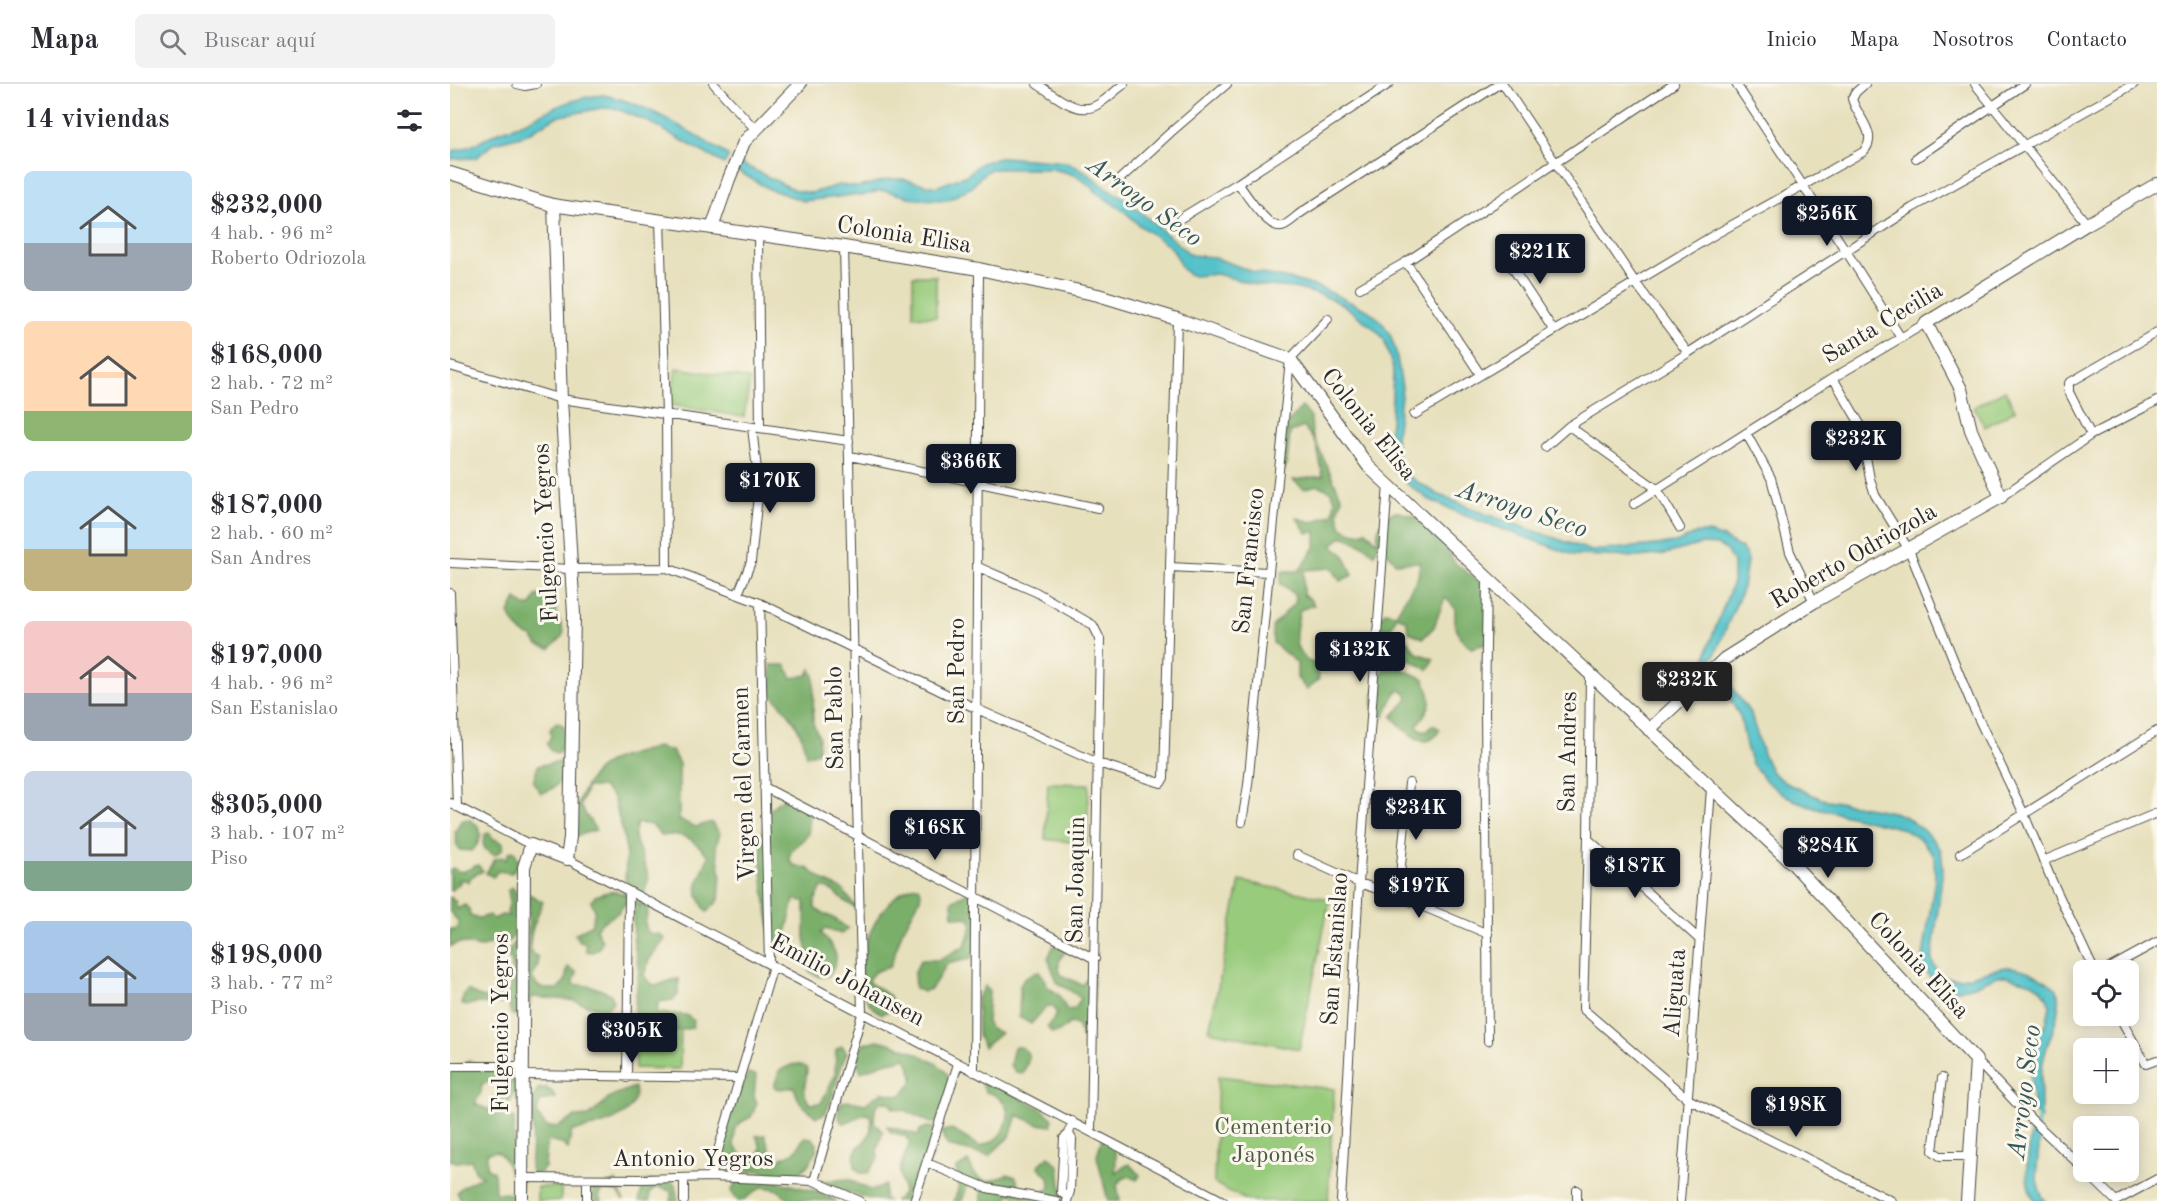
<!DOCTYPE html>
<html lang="es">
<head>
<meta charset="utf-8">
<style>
  body { margin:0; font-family:"Old Standard TT",serif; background:#f2f2f3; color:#2b2b33; height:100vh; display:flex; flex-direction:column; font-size:22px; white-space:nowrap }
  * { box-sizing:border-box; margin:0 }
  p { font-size:20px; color:#7c7c81 }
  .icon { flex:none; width:33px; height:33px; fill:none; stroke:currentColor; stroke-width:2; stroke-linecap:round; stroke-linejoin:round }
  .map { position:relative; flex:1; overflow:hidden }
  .side { display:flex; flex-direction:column; background:#fff; width:450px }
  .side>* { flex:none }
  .buttons { position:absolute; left:1623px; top:876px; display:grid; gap:12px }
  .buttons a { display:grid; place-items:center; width:66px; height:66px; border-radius:9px; background:#fff; box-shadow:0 3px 15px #0003; font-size:30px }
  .price { position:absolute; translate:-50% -51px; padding:0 14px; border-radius:6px; background:#111827; color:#fff; font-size:20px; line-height:39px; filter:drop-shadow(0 2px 3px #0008) }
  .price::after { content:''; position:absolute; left:50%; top:36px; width:18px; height:14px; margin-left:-9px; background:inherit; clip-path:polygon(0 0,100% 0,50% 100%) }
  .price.current { background:#222; color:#fff }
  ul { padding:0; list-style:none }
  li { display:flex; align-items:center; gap:18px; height:150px; padding:0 24px }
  li span { display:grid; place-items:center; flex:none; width:168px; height:120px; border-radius:9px; color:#555 }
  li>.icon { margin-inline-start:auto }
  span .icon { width:72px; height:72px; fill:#fffc; stroke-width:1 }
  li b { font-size:26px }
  h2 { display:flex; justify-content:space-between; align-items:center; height:72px; padding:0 24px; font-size:26px }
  header { display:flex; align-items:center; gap:36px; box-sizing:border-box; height:84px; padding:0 30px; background:#fff; border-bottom:2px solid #e1e1e2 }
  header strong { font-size:28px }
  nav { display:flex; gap:33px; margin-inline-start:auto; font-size:21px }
  .search { width:420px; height:54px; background:#f2f2f3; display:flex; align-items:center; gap:15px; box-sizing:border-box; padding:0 21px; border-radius:9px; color:#7c7c81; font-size:22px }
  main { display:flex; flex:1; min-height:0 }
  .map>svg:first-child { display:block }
  .green { fill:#98cb7b; stroke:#627b53; stroke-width:1.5 }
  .forest { fill:#7aaf6b; stroke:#526d4b; stroke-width:1.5 }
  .water { fill:#54c2ca; stroke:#40767a; stroke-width:1.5 }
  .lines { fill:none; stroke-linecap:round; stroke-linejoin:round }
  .stream { stroke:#54c2ca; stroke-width:3 }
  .street-casing { stroke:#474641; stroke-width:10 }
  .secondary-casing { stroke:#474641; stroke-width:14 }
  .street { stroke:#fff; stroke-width:8 }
  .secondary { stroke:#fff; stroke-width:12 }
  .labels { text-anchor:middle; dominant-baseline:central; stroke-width:6; stroke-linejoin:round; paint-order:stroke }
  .street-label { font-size:24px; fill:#2b2b2b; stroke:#fbf7ec }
  .park-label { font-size:24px; fill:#4c5b43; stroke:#fbf7ec }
  .water-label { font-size:26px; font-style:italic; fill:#37585b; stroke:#fbf7ec }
</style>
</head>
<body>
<header>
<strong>Mapa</strong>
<div class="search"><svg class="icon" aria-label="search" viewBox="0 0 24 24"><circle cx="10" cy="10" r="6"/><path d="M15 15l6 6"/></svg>Buscar aquí</div>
<nav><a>Inicio</a><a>Mapa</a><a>Nosotros</a><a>Contacto</a></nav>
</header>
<main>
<section class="side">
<h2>14 viviendas<svg class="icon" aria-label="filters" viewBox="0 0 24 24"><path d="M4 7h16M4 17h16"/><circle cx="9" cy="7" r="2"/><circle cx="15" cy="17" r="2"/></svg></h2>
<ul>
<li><span style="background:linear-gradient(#bfe0f5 60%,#9aa5b1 0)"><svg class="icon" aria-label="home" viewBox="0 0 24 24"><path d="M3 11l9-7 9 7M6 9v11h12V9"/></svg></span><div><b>$232,000</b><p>4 hab. · 96 m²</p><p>Roberto Odriozola</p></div></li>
<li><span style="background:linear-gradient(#ffd9b3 75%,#8fb573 0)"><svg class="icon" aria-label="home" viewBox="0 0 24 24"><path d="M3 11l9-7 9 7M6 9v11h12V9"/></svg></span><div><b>$168,000</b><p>2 hab. · 72 m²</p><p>San Pedro</p></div></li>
<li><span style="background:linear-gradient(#bfe0f5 65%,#c2b280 0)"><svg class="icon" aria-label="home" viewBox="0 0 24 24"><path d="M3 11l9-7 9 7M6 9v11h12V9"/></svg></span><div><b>$187,000</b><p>2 hab. · 60 m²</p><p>San Andres</p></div></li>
<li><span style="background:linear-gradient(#f6c9c9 60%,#9aa5b1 0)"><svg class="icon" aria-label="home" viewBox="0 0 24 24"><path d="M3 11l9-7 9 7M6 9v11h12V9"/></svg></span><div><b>$197,000</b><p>4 hab. · 96 m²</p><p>San Estanislao</p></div></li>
<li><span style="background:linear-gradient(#c9d6e8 75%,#7fa58c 0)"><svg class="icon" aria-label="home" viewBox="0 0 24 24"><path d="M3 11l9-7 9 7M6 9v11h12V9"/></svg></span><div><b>$305,000</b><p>3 hab. · 107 m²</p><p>Piso</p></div></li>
<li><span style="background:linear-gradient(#a9c7e8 60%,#9aa5b1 0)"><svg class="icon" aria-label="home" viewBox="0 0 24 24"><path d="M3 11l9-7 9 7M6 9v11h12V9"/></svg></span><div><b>$198,000</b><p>3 hab. · 77 m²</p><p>Piso</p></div></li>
</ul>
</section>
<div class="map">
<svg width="1707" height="1117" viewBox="0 0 1707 1117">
  <rect width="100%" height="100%" fill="#fbf7ec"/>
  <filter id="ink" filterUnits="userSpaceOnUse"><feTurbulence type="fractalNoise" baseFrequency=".0167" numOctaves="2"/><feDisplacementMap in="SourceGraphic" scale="12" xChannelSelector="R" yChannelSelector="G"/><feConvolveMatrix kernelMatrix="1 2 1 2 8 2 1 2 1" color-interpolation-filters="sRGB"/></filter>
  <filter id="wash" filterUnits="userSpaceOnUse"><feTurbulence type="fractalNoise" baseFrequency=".008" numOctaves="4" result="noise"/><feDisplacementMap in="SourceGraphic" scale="24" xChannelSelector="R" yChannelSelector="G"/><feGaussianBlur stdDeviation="1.35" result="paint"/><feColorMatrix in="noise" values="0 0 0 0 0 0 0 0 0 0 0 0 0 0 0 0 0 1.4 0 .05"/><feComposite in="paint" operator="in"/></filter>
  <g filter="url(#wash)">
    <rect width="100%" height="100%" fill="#e7e0bd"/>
    <path class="green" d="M463 192H486V233L463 232Z
      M226 284 300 295 294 333 220 321Z
      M1555 306 1565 326 1535 343 1524 323Z
      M598 699 639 700 637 760 595 755Z
      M790 797 880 815 849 965 759 947Z
      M186 943 231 944 230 985 185 984Z
      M768 992 884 1005 878 1117H798L764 1099Z
      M87 1103H111V1117H87Z"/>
    <path class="forest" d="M852 323 861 333 862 350 892 414 888 428 891 443C900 447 907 452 916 447L928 458C926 443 932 435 945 427L981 437 1005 479 1031 499 1043 533 1046 548 1036 560 1021 564 1010 554 1005 541V524L995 513 984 543 973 554 959 548 956 536 947 532 941 544 928 547 925 539 935 528 946 530 968 493 970 478 946 479 930 459 924 470 915 462 893 452 882 461 894 471 903 491 890 497 882 484 854 486 853 511 860 515 864 521 850 526C845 548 839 568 865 580L869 595 857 606 847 594V579L823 559 822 543 845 518 844 510 830 499 832 487H849L866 462V448L857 449 847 434 862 438 883 430 885 416 881 407 867 401 854 405 843 396 873 392 866 359 854 343 840 348 837 380 830 393C825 352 824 353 852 323Z
      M95 510 106 519V528L114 548 111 554 100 565 88 561 82 553C69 549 64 542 59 529L66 515 75 522H81L86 512Z
      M949 546 967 569 984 575 978 586 959 575 952 578V585L974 595C984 619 982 621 967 641L971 646H978L983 641 990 645C977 673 955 645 942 633L958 615 956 608 949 606C938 614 941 628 930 636 909 620 940 587 937 566L930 562 928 553C935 549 942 550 949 546Z
      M321 581H336L342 594 358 591 361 585 364 592 363 639 369 653 368 668 356 672C352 644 341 631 322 611Z
      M107 638 114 642 115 649 113 664 107 669 101 667 97 660 101 652 100 646 104 640Z
      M207 663 222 667 229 680V736L246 743 261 738 270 749 266 762 271 790 269 816 257 828C240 806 249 795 259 772 242 755 237 748 212 752L202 741 187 739 184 752 199 793 191 821 199 822 195 839 197 847 203 851 210 850 215 855 199 876 194 891C205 911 214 895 229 895L228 911 223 916 208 918 207 929 236 931 244 937 242 944 208 949 192 946 186 940 184 930 189 885 184 859 183 828 190 822H179L175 819C167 835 155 832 146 845L152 857 149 864 143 868 136 867V860L129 857 125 850 142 840 145 826 141 818 145 812C156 808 164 805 175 811L176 766 172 745 163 713 152 703H137L130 722 146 746 119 754C121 729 135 693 157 679 171 671 192 668 207 663Z
      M106 678 114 679C116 694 106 706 91 709L83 698 88 682Z
      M339 713C364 715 360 731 358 751L341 767 339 775 343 781 357 784 376 798 392 805 406 823C392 820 387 805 372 803L365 817V825L385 835 398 845 391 850 376 844 371 849C385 864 393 875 378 892L370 893 360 888 357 879 358 868 355 854V817L344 816 335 854 331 861 323 859 322 854C317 822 293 723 339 713Z
      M18 735C35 743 33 755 22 767L10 766 7 762 5 748 11 737Z
      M39 749 42 754 53 759C54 766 51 768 44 771L35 765 33 759 35 750Z
      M64 767 69 777 62 789 48 787 43 793 36 789 45 775 52 773 56 776 59 768Z
      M28 781 33 787 22 792 18 799 17 796H9L10 799 0 807V786L3 784C12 792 18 784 28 781Z
      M468 802 471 808 470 815 452 848 440 883C430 886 421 887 418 898L440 912 442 920 438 927 432 930C385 907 425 806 468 802Z
      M62 803 66 808 67 848 59 857 47 861 38 860 32 863C19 863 12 854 0 863V845L5 846 8 842V837L0 828V813L5 816 7 825 15 821 19 825 20 832 30 834 39 831 44 835 52 831 59 832 57 828 60 817 58 806Z
      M516 809 524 811 533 836 527 862 525 870 519 875 497 880 481 905 473 908 465 904 464 889 471 876H488L515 862 522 841 520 834 503 832 502 817Z
      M79 810 93 818C87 833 76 854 82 870L88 873V881L82 894C88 906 96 905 108 905L115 897 118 883 127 888 123 900 144 903 161 910 163 917 158 924 151 925 120 916 82 913 77 928Z
      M611 855 619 857V864C610 873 606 878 611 891L632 901 637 895H644C643 912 648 944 632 953L627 941 620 939 609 948 602 949 597 943 607 930 603 922H597L581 940 569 933 570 902 574 895 588 887 593 892 597 902 609 911 617 926 625 925 631 914 607 898 598 874 604 861Z
      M67 856 73 869 69 930 65 932 61 930 58 917C45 925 29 914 17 922L11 920 14 910 18 906C27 912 31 914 42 915L46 910H59L62 879 59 874V866Z
      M535 902 539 908 537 938 541 945 551 949 534 963 528 952 527 914Z
      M428 956C444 960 498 977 499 996 499 1007 491 1027 489 1038L481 1039 457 1027 443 1024 439 1018H431L425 1023 424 1038 433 1048 427 1065 428 1074 418 1089H410L405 1083C402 1060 410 1066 419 1051 421 1047 421 1040 422 1035L418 1030C407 1030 402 1039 392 1039 387 1031 387 1026 392 1018L400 1017 415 1020 432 1008 450 1012C468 996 465 995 456 974L434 979 411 988C406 979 407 970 413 960Z
      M392 962 397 968C388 988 385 1010 375 1030L366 1033C353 1021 349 1021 344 1003L330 1005 324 1003 329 987C340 981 346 977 357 984 357 998 350 1007 360 1020L371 1019 385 991 386 966Z
      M564 963H571L577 968 579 975 573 989 566 988 560 981Z
      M19 977 54 988 65 998 66 1005 60 1018 46 1019 45 1012 51 1006 53 999 46 996 32 1000 31 1008 25 1020C39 1028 50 1025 64 1034V1084L69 1089 72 1103 64 1105C60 1091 59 1075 46 1067L37 1069V1084L44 1087 45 1109 68 1110 69 1117H53L39 1113 31 1115 10 1114 7 1108C13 1100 23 1098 32 1092L26 1089 21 1076 7 1078 0 1076V986Z
      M298 989 306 991 304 1012 307 1019 301 1033C284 1041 285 1043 284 1061 291 1071 295 1077 308 1074L311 1063 306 1052 315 1051 322 1072 330 1075 345 1068 354 1053 362 1054 367 1060C365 1079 351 1092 332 1092 325 1092 317 1088 309 1087 298 1086 288 1092 277 1087 263 1053 284 1020 298 989Z
      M539 997 591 1024 603 1035 601 1042 588 1040 567 1031 560 1052 539 1072 498 1062 493 1054V1047L501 1045 530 1063C535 1060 540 1059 544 1056 565 1041 562 1014 536 1008L532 1002Z
      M184 1003C192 1034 144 1044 122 1047L118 1065 112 1060 97 1057 95 1083 90 1089 82 1090 80 1083 83 1049 81 1019 88 1005 96 1004 102 1008 106 1014 91 1017 88 1023 87 1031 97 1043H107L125 1033 139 1032 162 1012Z
      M437 1042 468 1051 470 1046 477 1043 484 1044 482 1074 465 1092 457 1117H444C461 1108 449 1101 450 1087 451 1078 457 1067 460 1058L455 1052 441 1048Z
      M652 1054C667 1060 667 1074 665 1088L679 1080 690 1091 687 1096 680 1092 672 1095 667 1101 670 1117H658L647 1072Z
      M599 1072 609 1082 613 1117H589L559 1110 557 1117H532L531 1105 518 1100 512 1117H503C510 1107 510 1097 506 1085L518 1077C527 1100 537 1101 558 1090L566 1093 570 1107C580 1110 591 1110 600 1104L599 1093 588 1082Z
      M318 1095 364 1107 387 1117 341 1116 326 1105 312 1103 292 1117H288L281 1107 288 1097Z
      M398 1095 422 1107 435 1101 434 1114 438 1117C420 1117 388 1106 373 1097Z
      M219 1096 225 1101 228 1117H221V1107L207 1103 200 1108V1117H189L194 1097Z
      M166 1097 174 1117 167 1108 153 1106 149 1113 152 1117H144L142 1103H150Z"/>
    <path class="water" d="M154 11C199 20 240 48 279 72L274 80 199 38 167 25 152 24 106 33 75 51 44 59 26 74 0 75V67C18 66 32 56 48 48 53 46 60 45 66 42 96 28 119 13 154 11Z
      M553 73 617 78 633 86 659 106 673 113 741 171 763 173 804 188 844 196 871 204 919 227 931 237 940 250 946 268 952 303 946 353 947 372 951 382 961 394 989 411 1036 430 1142 467 1226 459 1247 449H1259L1271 453 1289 463 1295 469 1297 477 1293 503 1265 571 1255 580 1258 563 1283 498V479L1276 466 1267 461 1252 460 1216 470 1189 473 1124 471 1013 431 978 415 952 396 940 380 937 362 941 337 943 285 934 255 925 245 892 220 871 211 844 204 806 201 767 190 744 192 739 190 732 185 725 169 718 161 690 142 675 128 647 109 643 104 627 92 618 89 602 85H541L531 92 522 103 498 116 466 115 436 107H428L412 112 403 111 354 117 319 105 287 87 290 79 345 106 361 109 389 101 408 103 440 95H453L486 103 517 91 531 79Z
      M1271 588 1301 630 1313 670 1322 688 1336 699 1372 715 1443 728 1456 733 1480 752 1491 766 1493 783 1482 876 1489 892C1518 900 1534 883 1560 883 1576 884 1595 895 1607 905 1613 931 1600 949 1594 973 1589 992 1591 1015 1591 1034L1584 1028 1578 968 1582 957 1596 940 1600 922 1596 911 1590 904 1582 899 1557 892H1547L1524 902 1508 906 1488 902 1482 897 1472 879 1485 794 1484 772 1472 757 1454 745 1367 724 1346 717 1329 708 1315 696 1302 680 1296 662 1290 632 1275 608 1264 595Z
      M1581 1047 1590 1055C1588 1078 1582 1097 1595 1117H1585C1571 1098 1579 1069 1581 1047Z"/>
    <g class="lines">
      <path class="stream" d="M1586 1055 1589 1028"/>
    </g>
  </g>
  <g filter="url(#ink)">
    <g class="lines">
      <g class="street-casing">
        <path id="street" d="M67 0 75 2 86 0
          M264 0 305 45
          M587 0C604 10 627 33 647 21 657 15 665 7 674 0
          M1053 0 1185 198 1238 269
          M1286 0 1396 167 1451 254
          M1525 0 1637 140
          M1466 74 1575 0
          M670 95 721 48 777 0
          M788 99C796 110 818 146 832 142 839 140 846 132 852 128L1049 0
          M731 134 788 99 939 0
          M210 136 216 330 217 484
          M308 151 310 344
          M1054 171 1104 247
          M956 178 1030 290
          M910 204 956 178 1224 0
          M0 282 111 315 399 357
          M1383 294 1410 340 1420 395 1425 411 1459 466 1521 619 1574 730 1602 797 1644 886
          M964 331 1264 151 1413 68C1430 51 1407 33 1402 15L1406 8 1415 0
          M1119 342 1207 405 1230 444
          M1296 349 1321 394 1340 468 1364 518
          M1641 351 1619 308V299L1707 248
          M1095 363 1119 342 1238 269 1462 124 1684 0
          M400 372 648 424
          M1551 413 1641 351 1707 317
          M1184 420 1383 294 1476 239
          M0 479 121 485 217 484 310 519 527 625 648 679 711 699 714 694 727 235
          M528 483 586 508 643 541 650 555 641 1047
          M720 483 818 488
          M1037 496 1035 626 1038 957
          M0 509 7 723
          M288 510 301 478 309 402 302 344
          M310 519 319 879
          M1140 591 1138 755 1133 925 1238 1015 1442 1117
          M314 703 645 875
          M0 719 81 761
          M792 738 798 701 840 275 878 235
          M1138 755 1250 856
          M1510 770 1707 647
          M847 771 909 799 948 812 1038 850
          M117 775 773 1117
          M1593 777 1707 729
          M948 812 959 699
          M1656 886 1707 858
          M1669 932 1696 980 1707 976
          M1526 976 1582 1036 1634 1085
          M0 982H73
          M524 988 529 185
          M73 991 290 994
          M177 994 179 808
          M1492 994 1483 1067 1490 1072H1520
          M477 1079 537 1104 606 1117
          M1636 1088 1666 1117
          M260 1093 323 882
          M72 1094 194 1095 260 1093 364 1097 410 1117
          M234 1094V1117
          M364 1097 412 930 394 163
          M617 1113 611 1108 614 1054 619 1050 622 1037
          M137 1117V1095
          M464 1117 508 980
          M617 1117 620 1107 622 1055 619 1050
          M891 1117 909 799 938 400
          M1127 1117V1106
          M1230 1117 1261 705
          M1666 1117 1707 1095"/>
      </g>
      <g class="secondary-casing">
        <path id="secondary" d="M0 89 102 121 394 163 529 185 648 211 727 235 840 275 919 383 1342 779 1526 976 1517 1117
          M262 144 279 95 294 58 350 0
          M1199 646 1274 575 1364 518 1551 413 1521 346 1511 305 1476 239 1637 140 1707 100
          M72 1117 74 783 81 761 117 775 120 753 124 530 111 315 104 121"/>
      </g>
      <use href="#street" class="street"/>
      <use href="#secondary" class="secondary"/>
    </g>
  </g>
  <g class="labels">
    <g class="street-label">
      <text transform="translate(454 152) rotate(9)">Colonia Elisa</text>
      <text transform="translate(1433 240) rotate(-31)">Santa Cecilia</text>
      <text transform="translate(918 341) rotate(51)">Colonia Elisa</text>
      <text transform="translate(97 449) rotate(-93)">Fulgencio Yegros</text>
      <text transform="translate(1404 473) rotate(-30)">Roberto Odriozola</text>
      <text transform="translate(800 477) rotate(-84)">San Francisco</text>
      <text transform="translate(508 587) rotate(-90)">San Pedro</text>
      <text transform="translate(386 634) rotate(-91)">San Pablo</text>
      <text transform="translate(1119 668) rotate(-89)">San Andres</text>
      <text transform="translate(295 700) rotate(-92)">Virgen del Carmen</text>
      <text transform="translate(627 796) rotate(-89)">San Joaquin</text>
      <text transform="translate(886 865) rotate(-86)">San Estanislao</text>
      <text transform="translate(1468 882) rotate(47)">Colonia Elisa</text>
      <text transform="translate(397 897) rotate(28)">Emilio Johansen</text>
      <text transform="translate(1226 909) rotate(-86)">Aliguata</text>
      <text transform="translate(52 939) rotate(-90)">Fulgencio Yegros</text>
      <text x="243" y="1076">Antonio Yegros</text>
    </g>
    <g class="park-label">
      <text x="823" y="1044">Cementerio<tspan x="823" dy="28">Japonés</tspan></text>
    </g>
    <g class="water-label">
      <text transform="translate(694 118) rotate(36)">Arroyo Seco</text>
      <text transform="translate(1072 426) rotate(18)">Arroyo Seco</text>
      <text transform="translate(1575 1008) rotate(-83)">Arroyo Seco</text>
    </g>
  </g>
</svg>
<div class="buttons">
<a><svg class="icon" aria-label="locate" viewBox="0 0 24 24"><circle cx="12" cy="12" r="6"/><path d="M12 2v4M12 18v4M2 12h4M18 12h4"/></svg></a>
<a>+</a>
<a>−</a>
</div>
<b class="price" style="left:1377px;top:163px">$256K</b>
<b class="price" style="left:1090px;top:201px">$221K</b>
<b class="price" style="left:1406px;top:388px">$232K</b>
<b class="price" style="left:521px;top:411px">$366K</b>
<b class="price" style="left:320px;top:430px">$170K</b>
<b class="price" style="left:910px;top:599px">$132K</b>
<b class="price current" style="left:1237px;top:629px">$232K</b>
<b class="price" style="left:966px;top:757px">$234K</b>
<b class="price" style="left:485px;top:777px">$168K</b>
<b class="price" style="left:1378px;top:795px">$284K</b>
<b class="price" style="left:1185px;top:815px">$187K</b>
<b class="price" style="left:969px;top:835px">$197K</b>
<b class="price" style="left:182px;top:980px">$305K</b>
<b class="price" style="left:1346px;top:1054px">$198K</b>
</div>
</main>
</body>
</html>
